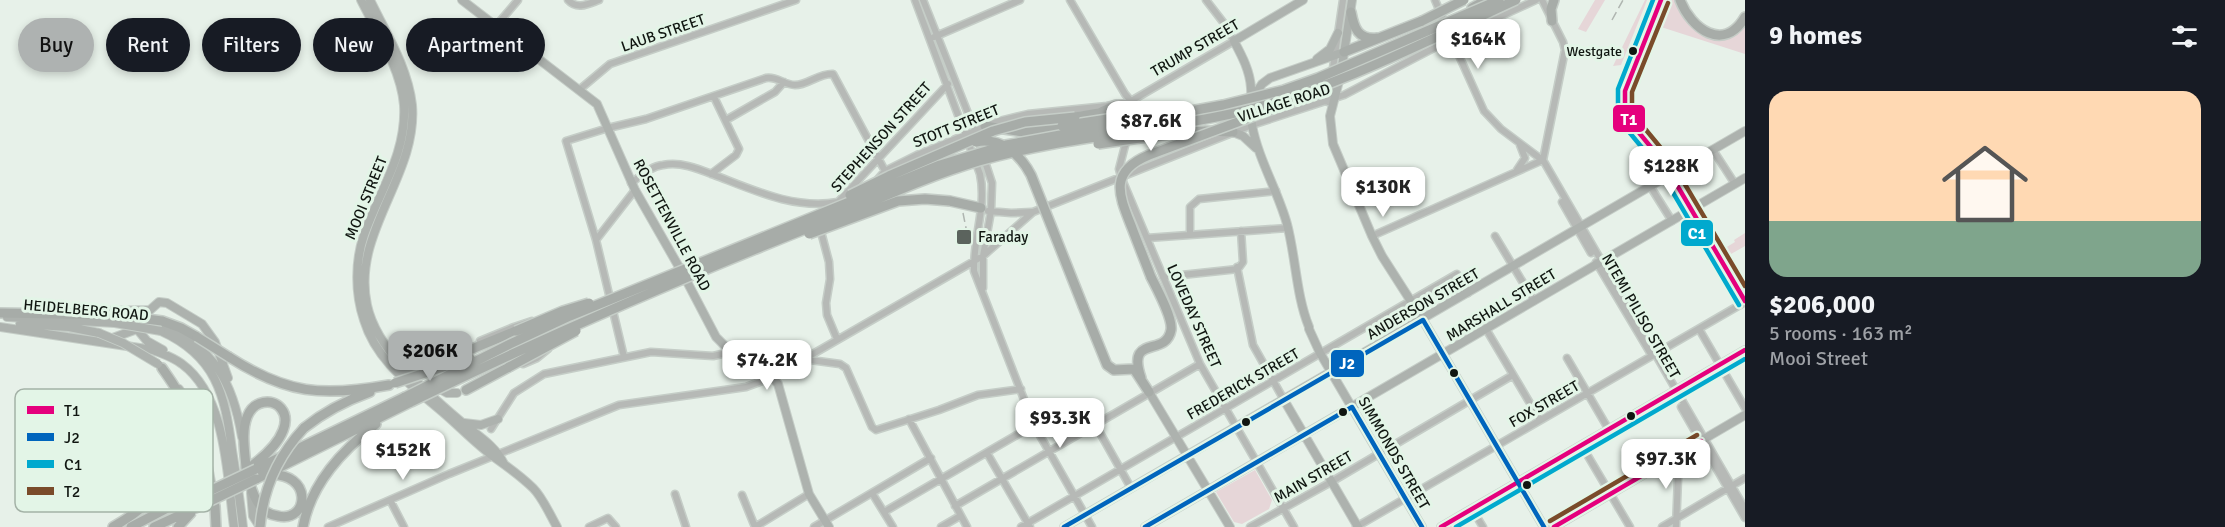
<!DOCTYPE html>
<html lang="en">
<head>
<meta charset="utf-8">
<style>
  body { margin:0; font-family:Signika,sans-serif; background:#20242c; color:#f1f3f6; height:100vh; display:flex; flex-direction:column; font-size:22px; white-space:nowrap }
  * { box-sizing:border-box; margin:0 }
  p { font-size:20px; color:#9ea1a6 }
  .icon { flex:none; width:33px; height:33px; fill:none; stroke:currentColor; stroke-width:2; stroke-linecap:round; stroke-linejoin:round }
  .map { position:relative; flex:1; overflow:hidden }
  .details { display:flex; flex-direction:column; background:#171b24; width:480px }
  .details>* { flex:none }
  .guide { position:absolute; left:18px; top:18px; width:570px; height:54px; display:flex; gap:12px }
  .price { position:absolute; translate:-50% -51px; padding:0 14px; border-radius:12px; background:#fff; color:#222; font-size:20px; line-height:39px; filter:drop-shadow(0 2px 3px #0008) }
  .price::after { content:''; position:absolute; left:50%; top:36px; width:18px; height:14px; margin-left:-9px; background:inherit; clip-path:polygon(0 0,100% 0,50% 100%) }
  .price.active { background:#aeb2b1; color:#111 }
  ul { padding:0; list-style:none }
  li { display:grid; align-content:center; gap:12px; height:318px; padding:0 24px }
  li+li { border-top:2px solid #363941 }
  li span { display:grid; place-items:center; height:186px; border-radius:18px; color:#555 }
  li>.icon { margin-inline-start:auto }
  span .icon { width:108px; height:108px; fill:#fffc; stroke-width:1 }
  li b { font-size:26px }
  h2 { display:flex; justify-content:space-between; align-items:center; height:72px; padding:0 24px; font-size:26px }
  .pill { padding:0 21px; border-radius:27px; background:#171b24; box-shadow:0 3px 9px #0003; font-size:21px; line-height:54px }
  .pill.active { background:#aeb2b1; color:#111 }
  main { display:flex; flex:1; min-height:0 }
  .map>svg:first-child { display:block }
  .green { fill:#e6d6d8 }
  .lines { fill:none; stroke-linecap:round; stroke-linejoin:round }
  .minor-casing { stroke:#c5cdc7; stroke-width:9 }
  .major-casing { stroke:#c5cdc7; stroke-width:10 }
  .highway-casing { stroke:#c5cdc7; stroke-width:12 }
  .minor { stroke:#b6b9b6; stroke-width:6 }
  .major { stroke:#adb2ae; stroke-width:8 }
  .highway { stroke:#a7aca8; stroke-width:9 }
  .rail { stroke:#afb5b0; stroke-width:1.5; stroke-dasharray:9 4.5; stroke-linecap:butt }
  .major-bridge-casing { stroke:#c5cdc7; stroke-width:10; stroke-linecap:butt }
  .highway-bridge-casing { stroke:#c5cdc7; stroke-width:12; stroke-linecap:butt }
  .major-bridge { stroke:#adb2ae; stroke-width:8 }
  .highway-bridge { stroke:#a7aca8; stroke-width:9 }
  .bus-1-casing { stroke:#e3f5e7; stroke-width:9 }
  .bus-2-casing { stroke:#e3f5e7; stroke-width:9 }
  .bus-3-casing { stroke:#e3f5e7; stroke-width:9 }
  .bus-4-casing { stroke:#e3f5e7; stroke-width:9 }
  .bus-1 { stroke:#e5007d; stroke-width:4.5 }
  .bus-2 { stroke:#0065bd; stroke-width:4.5 }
  .bus-3 { stroke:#00a9ce; stroke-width:4.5 }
  .bus-4 { stroke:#7a4b2a; stroke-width:4.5 }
  .bus-dot { fill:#101611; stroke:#e3f5e7; stroke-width:2 }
  .poi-dot { fill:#5b635d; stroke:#e3f5e7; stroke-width:2 }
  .labels { text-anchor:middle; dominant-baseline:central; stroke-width:6; stroke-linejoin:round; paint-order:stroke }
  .bus-label { font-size:14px; fill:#101611; stroke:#e3f5e7; text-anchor:end }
  .street-label { font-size:15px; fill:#101611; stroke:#e3f5e7 }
  .poi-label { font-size:15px; fill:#101611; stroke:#e3f5e7; text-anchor:start }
  .key { fill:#e3f5e7; stroke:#a4b2a7; stroke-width:1.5 }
  .key-label { font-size:16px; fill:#101611 }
  .line-badge { stroke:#e3f5e7; stroke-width:2 }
  .badge-label { font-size:16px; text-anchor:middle; font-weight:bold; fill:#fff }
</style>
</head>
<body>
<main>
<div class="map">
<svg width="1745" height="527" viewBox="0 0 1745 527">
  <rect width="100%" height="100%" fill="#e7f1e9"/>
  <path class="green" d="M1595 0H1605L1586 32 1578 29Z
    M1645 0H1647L1644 8 1621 65 1613 66Z
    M1664 0H1677L1688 22 1732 36 1745 25V54L1661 27 1629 96 1630 108 1634 119 1666 157 1681 162 1675 166 1668 164C1655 140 1623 123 1627 92Z
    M1745 233V246L1724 258 1720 251 1735 242 1734 240Z
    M1255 470 1272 500 1269 509 1242 524 1234 522 1216 492Z"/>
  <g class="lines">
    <g class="minor-casing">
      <path id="minor" d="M568 0C577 10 588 4 599 0
        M915 0 980 174C987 206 973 238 974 271L1034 425 1092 527
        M923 0 975 131 992 183 991 211 983 256V288
        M1070 0 1125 94 1131 101
        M1435 0 1446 26
        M1542 0 1563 42 1565 50 1543 160 1745 509
        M496 26 518 0
        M934 37 1020 0
        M1451 38 1484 111 1501 129 1541 159
        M579 90 610 64 796 0
        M1328 102 1343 0
        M726 120 775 92 784 82
        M1127 138 1119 169 1121 177 1200 364 1294 527
        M1713 150 1735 184
        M1517 170 1525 158 1520 145
        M711 174 736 155 739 149 714 97
        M878 179 885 171 917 155 999 121 1028 114 1107 106 1131 101 1234 41 1223 22 1206 0
        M631 183C641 176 651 166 663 165 684 161 703 171 722 178 760 193 797 209 838 202
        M1650 186 1672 221
        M838 202 948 84
        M1562 202 1591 253
        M988 211 1011 213 1032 212
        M820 228 829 262 830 279 826 303 827 315 837 339
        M1190 234V207L1199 199 1276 191
        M1372 236 1543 160
        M1495 236 1534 301
        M1147 238 1288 228
        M596 240 635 190
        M1596 262 1652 356
        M1237 267 1253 345 1284 400
        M1238 269 1243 262 1241 231
        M1163 277 1238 269
        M596 310 620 300
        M1486 329 1540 420
        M1699 329 1745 408
        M480 341 514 327 532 321
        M624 357 596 240 566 141 608 128 646 119 766 78C777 76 784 85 795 85 808 85 819 73 833 74L885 171
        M1567 358 1609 430
        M803 359 840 364 846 368 872 427 876 430 939 410 978 395 1021 389
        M523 364 537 358 548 349
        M1681 407 1745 518
        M909 419 967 527
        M1095 424 1131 488
        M491 429 514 393 544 374 651 352 713 356 731 352
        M1582 446 1630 527
        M987 453 1030 527
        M872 493 893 527
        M675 494 686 527
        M742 495 755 527
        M390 500 404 527
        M955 506 1200 364
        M1472 509 1483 527
        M884 512 1034 425
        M328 527 449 474 619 405 746 387 773 377 983 256 1033 212 1252 125 1344 95 1451 39 1536 0
        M589 527 608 518 616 527
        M755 527 809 494
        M814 527 931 458
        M941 527 960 516
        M1021 527 1457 274 1468 293
        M1250 527 1331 482 1513 375
        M1356 527 1745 302
        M1662 527 1745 478
        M1676 527 1679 454"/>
    </g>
    <g class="major-casing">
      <path id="major" d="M361 0C377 32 401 69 404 105 407 154 379 191 364 235 355 261 355 293 364 320 377 363 414 387 446 415 462 429 477 445 494 457 508 467 521 476 533 488 543 498 550 515 557 527
        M370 0C386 33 408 68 412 105 418 176 351 232 367 305 377 352 430 395 466 426 480 437 496 447 504 464
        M462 0 597 104 635 190 683 274 716 337 731 352 768 372 778 384 809 494 829 527
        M1303 0 1234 41C1242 56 1250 71 1251 88 1252 100 1250 113 1252 125 1258 159 1278 191 1287 224 1296 258 1296 295 1309 327
        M1352 0 1341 73 1330 116 1333 144 1372 236 1382 256 1423 320 1544 527
        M1317 59 1330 49 1338 33
        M1253 98 1262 84 1270 78 1344 52
        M1233 132 1243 136 1256 148
        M106 311 150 310
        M7 317 115 323
        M20 324 69 327 99 333
        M162 326C214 347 233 383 242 437
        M0 327 153 350C163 354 173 357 182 364 227 397 227 476 234 527
        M1309 329 1320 353 1422 527
        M161 331C216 356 225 394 232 450 236 475 240 501 243 527
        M110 339 137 329
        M163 350 147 341 137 329 150 310 159 302 167 303 202 324 215 342 228 378
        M438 363 432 372 438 388 447 393H457
        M405 368 414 369 437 363
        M179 389C204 425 207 462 215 505
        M1149 392 1230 527
        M1284 400 1358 527
        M464 423 481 425 498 419
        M251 493 253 516 260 527
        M1064 527 1745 131
        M1145 527 1745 178
        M1441 527 1745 350
        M1554 527 1745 415"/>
    </g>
    <g class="highway-casing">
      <path id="highway" d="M1680 0C1691 29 1724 53 1745 17
        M1472 8 1486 0
        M1351 12C1354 28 1358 40 1377 38
        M1552 21 1551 9 1554 0
        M1344 52 1422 21
        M1075 117 1099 113 1116 105
        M985 126 1023 132 1062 126
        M1182 132 1205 131 1233 132
        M950 201 981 208
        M1083 306 1107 365 1114 370 1134 369 1149 392
        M0 313 115 315
        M162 321 181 328 197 337
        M229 357C287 394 322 397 389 385
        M445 360 516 331
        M1141 378C1126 333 1166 358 1171 330 1173 318 1157 289 1151 277
        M466 390 509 367
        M304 428C324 412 345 401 370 392
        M246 468C245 451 241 433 247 417 261 382 321 413 254 464
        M256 469 405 397
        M248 478C251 487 253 496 259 504 263 511 270 515 278 516 310 523 313 471 268 475
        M256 479 411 402
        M215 506 216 527
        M113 527C156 502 198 465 184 409 181 394 171 381 162 368
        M131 527 198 492
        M154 527 202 505
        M178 527 191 513
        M303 527C311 483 343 450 376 424"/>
    </g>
    <use href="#minor" class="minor"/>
    <use href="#major" class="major"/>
    <use href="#highway" class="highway"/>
    <path class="rail" d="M1612 20 1623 0
      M963 213 968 238"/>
    <g class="major-bridge-casing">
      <path id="major-bridge" d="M115 323 161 331
        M99 333 123 343 158 364"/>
    </g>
    <g class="highway-bridge-casing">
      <path id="highway-bridge" d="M1422 21 1464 0
        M1062 126 1172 109
        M976 142C1001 137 1020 154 1031 175L1083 306
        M1098 144 1182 132
        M850 195 889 176 993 131 1025 122 1075 117
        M809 234 898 201 925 199 950 201
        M1151 277C1145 261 1138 244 1132 228 1119 195 1108 172 1149 155L1313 94
        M115 315 162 321
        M516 331 563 311 589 303
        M197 337 229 357
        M509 367 576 331
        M395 383 470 358
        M405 397 510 344 570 316 940 165 1006 145 1223 105 1284 90 1318 78 1499 0
        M411 402C542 338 677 280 813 226 868 204 922 178 979 161 1062 137 1151 132 1235 113 1330 91 1427 41 1516 0
        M199 496 256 469
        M202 505 256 479
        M260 527C263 488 278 456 304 428"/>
    </g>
    <use href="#major-bridge" class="major-bridge"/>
    <use href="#highway-bridge" class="highway-bridge"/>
    <g class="bus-1-casing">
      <path id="bus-1" d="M1661 0 1625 91V109L1631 123 1664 163 1745 301
        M1441 527 1745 350
        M1554 527 1701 441"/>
    </g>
    <g class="bus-2-casing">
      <path id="bus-2" d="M1064 527 1423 320 1544 527
        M1145 527 1352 407 1422 527"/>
    </g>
    <g class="bus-3-casing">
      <path id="bus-3" d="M1653 0 1618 89V111L1625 127 1658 167 1739 305
        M1456 527 1745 359"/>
    </g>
    <g class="bus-4-casing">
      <path id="bus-4" d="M1668 3 1632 92V107L1637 119 1670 159 1745 286
        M1550 521 1697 435"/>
    </g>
    <use href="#bus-1" class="bus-1"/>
    <use href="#bus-2" class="bus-2"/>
    <use href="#bus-3" class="bus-3"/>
    <use href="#bus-4" class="bus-4"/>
  </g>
  <g class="bus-dot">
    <circle cx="1633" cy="51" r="5"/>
    <circle cx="1454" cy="373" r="5"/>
    <circle cx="1343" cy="412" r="5"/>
    <circle cx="1631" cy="416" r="5"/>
    <circle cx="1246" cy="422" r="5"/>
    <circle cx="1527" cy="485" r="5"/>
  </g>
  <rect class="poi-dot" x="956" y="229" width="16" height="16" rx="3"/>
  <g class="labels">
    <g class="bus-label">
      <text x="1622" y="51">Westgate</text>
    </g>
    <g class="street-label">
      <text transform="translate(663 33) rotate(-19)">LAUB STREET</text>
      <text transform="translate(1195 48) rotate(-30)">TRUMP STREET</text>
      <text transform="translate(1284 103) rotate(-18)">VILLAGE ROAD</text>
      <text transform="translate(956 126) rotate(-22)">STOTT STREET</text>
      <text transform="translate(881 137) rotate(-48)">STEPHENSON STREET</text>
      <text transform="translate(366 198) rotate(-68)">MOOI STREET</text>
      <text transform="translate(672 225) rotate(62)">ROSETTENVILLE ROAD</text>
      <text transform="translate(1423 304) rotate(-30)">ANDERSON STREET</text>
      <text transform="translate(1501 305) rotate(-31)">MARSHALL STREET</text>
      <text transform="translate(86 310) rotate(5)">HEIDELBERG ROAD</text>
      <text transform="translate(1194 316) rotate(66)">LOVEDAY STREET</text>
      <text transform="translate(1641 316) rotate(60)">NTEMI PILISO STREET</text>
      <text transform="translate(1243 384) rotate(-30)">FREDERICK STREET</text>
      <text transform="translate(1544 404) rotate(-30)">FOX STREET</text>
      <text transform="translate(1394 453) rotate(60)">SIMMONDS STREET</text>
      <text transform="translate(1313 477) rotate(-30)">MAIN STREET</text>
    </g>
    <g class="poi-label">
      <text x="978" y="237">Faraday</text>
    </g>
  </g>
  <rect x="15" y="389" width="198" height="123" rx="9" class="key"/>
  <rect x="27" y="406" width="27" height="8" fill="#e5007d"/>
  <rect x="27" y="433" width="27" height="8" fill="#0065bd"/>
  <rect x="27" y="460" width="27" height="8" fill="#00a9ce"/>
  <rect x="27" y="487" width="27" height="8" fill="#7a4b2a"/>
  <g class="key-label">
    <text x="64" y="416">T1</text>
    <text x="64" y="443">J2</text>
    <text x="64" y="470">C1</text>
    <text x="64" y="497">T2</text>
  </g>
  <g class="line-badge">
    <rect x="1612" y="104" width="34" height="29" rx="6" fill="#e5007d"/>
    <rect x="1680" y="219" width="34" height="28" rx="6" fill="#00a9ce"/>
    <rect x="1330" y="349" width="35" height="29" rx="6" fill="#0065bd"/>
  </g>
  <g class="badge-label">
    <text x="1629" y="125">T1</text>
    <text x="1697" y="239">C1</text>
    <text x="1347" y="369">J2</text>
  </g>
</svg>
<b class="price" style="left:1478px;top:70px">$164K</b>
<b class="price" style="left:1151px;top:152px">$87.6K</b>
<b class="price" style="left:1671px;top:197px">$128K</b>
<b class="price" style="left:1383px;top:218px">$130K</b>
<b class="price active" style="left:430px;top:382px">$206K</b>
<b class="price" style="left:767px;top:391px">$74.2K</b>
<b class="price" style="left:1060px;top:449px">$93.3K</b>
<b class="price" style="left:403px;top:481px">$152K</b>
<b class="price" style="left:1666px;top:490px">$97.3K</b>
<div class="guide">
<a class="pill active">Buy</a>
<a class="pill">Rent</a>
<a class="pill">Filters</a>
<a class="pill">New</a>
<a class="pill">Apartment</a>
</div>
</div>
<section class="details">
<h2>9 homes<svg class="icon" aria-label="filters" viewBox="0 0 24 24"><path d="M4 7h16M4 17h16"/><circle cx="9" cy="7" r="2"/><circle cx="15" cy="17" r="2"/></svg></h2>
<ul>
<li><span style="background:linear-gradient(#ffd9b3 70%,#7fa58c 0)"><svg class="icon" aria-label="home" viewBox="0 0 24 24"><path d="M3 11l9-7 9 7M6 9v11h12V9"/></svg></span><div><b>$206,000</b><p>5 rooms · 163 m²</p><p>Mooi Street</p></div></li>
</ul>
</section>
</main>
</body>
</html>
